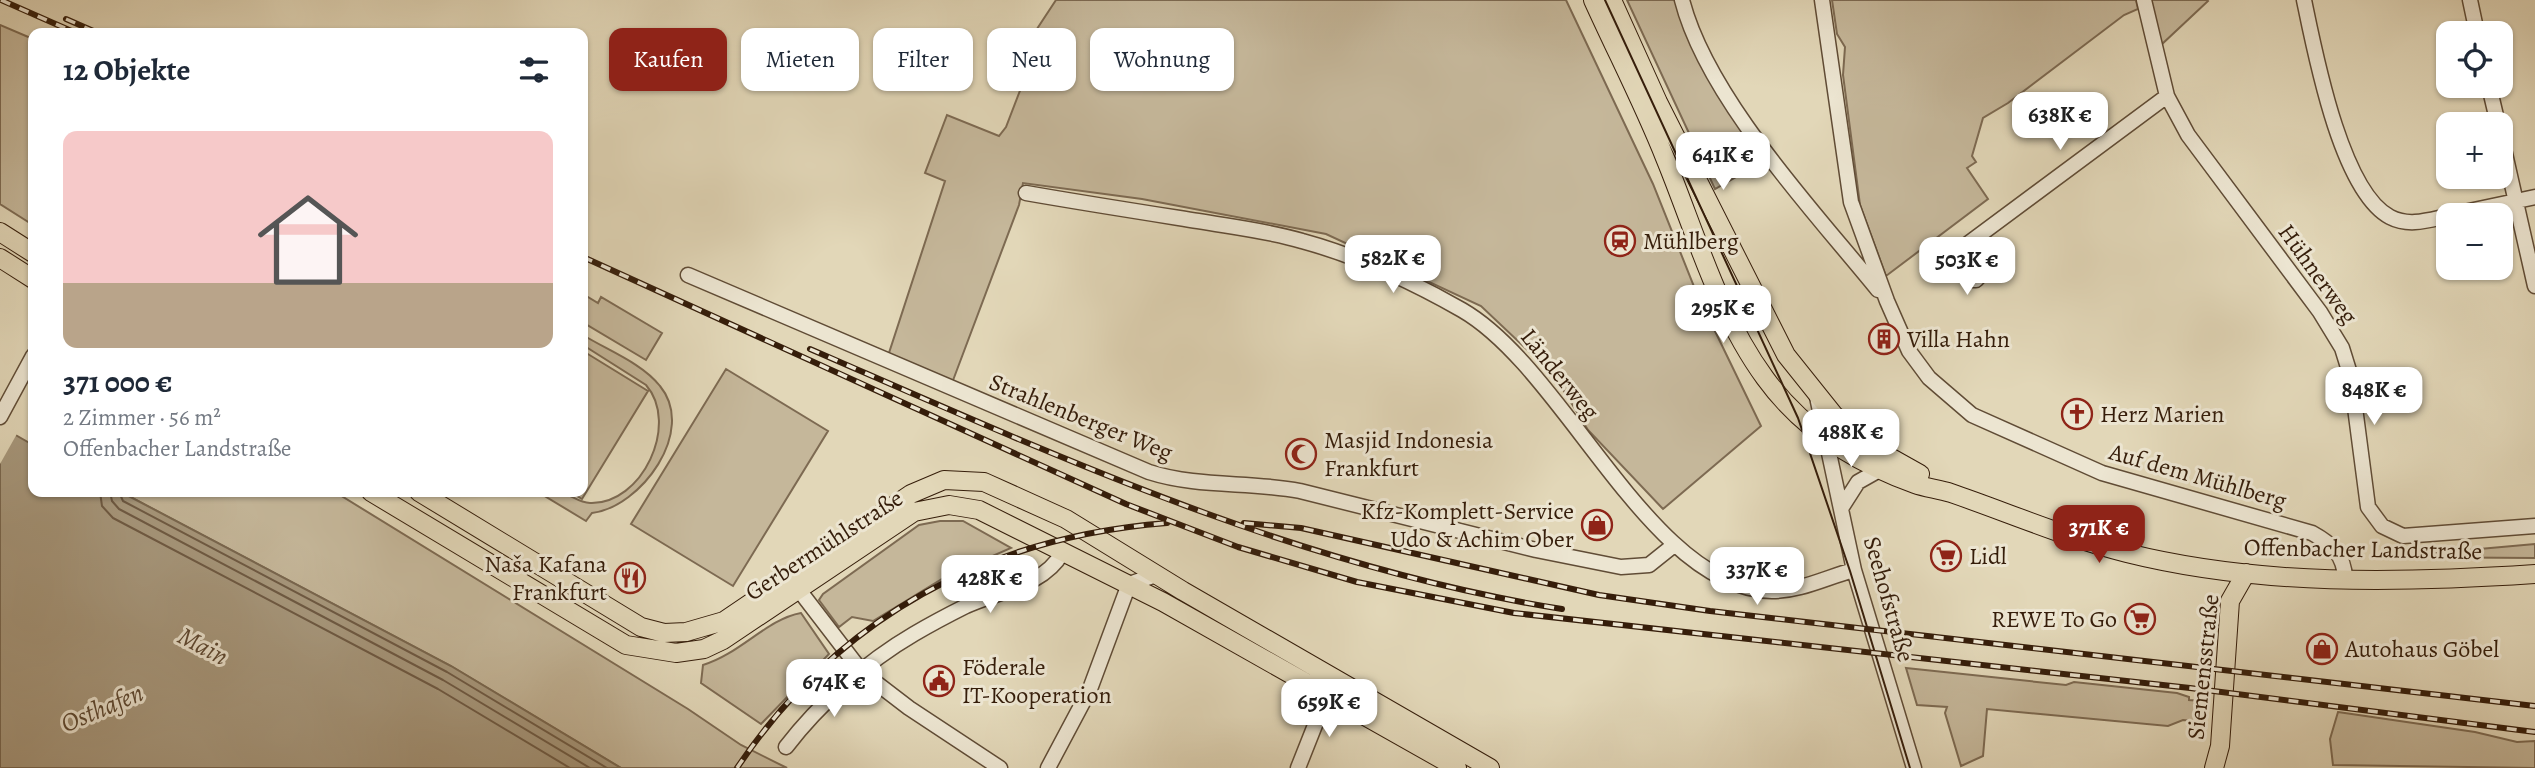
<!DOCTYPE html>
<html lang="de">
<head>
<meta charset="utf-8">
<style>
  body { margin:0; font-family:Alegreya,serif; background:#f6f6f7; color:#1f2937; height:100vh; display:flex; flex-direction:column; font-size:26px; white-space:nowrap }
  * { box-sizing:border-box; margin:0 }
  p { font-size:23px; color:#747a83 }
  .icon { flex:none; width:38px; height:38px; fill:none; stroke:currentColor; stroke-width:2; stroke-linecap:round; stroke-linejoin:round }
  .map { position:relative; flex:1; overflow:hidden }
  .details { position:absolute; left:28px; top:28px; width:560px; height:469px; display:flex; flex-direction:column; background:#fff; border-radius:14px; box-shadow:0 2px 5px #0004 }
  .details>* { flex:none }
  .hud { position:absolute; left:609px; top:28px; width:665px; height:63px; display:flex; gap:14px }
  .fabs { position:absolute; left:2436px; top:21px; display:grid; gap:14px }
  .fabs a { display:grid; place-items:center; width:77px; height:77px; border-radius:14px; background:#fff; box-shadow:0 2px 5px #0004; font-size:35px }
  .price { position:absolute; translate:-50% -60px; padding:0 16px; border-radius:14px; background:#fff; color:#222; font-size:23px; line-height:46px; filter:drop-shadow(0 2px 4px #0008) }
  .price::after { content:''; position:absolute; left:50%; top:42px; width:21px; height:16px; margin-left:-10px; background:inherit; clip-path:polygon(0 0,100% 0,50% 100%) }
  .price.on { background:#8f2418; color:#fff }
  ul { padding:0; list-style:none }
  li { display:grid; align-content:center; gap:14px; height:371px; padding:0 35px }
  li span { display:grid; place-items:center; height:217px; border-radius:14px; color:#555 }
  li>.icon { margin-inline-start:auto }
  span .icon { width:126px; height:126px; fill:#fffc; stroke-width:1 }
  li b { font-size:30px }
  h2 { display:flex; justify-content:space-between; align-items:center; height:84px; padding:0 35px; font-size:30px }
  .tag { padding:0 24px; border-radius:14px; background:#fff; box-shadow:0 2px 5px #0004; font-size:24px; line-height:63px }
  .tag.on { background:#8f2418; color:#fff }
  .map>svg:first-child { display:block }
  .green { fill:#c5b79a; stroke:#7d6a52; stroke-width:2 }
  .water { fill:#a7987d; stroke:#79674f; stroke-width:2 }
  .pier { fill:#e2d7b8 }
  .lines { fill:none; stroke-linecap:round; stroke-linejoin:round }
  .shore { stroke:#6e5a44; stroke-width:2 }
  .minor-casing { stroke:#604c36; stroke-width:17 }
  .major-casing { stroke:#351d0a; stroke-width:20 }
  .minor { stroke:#ece5d1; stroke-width:14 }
  .major { stroke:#e2d7b8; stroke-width:18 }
  .tram { stroke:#351d0a; stroke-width:2 }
  .rail-casing { stroke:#351d0a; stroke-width:6 }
  .rail { stroke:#ece5d1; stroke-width:3.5; stroke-dasharray:10; stroke-linecap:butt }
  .labels { text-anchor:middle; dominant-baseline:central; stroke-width:6; stroke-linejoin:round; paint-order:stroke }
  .poi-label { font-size:24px; fill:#351d0a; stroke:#ece5d1; text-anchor:start }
  .street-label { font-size:24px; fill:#351d0a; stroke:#ece5d1 }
  .water-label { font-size:26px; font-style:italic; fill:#5d4832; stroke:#ece5d1 }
</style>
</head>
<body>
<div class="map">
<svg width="2535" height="768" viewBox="0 0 2535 768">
  <rect width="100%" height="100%" fill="#e2d7b8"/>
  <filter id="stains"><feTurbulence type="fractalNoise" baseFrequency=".00286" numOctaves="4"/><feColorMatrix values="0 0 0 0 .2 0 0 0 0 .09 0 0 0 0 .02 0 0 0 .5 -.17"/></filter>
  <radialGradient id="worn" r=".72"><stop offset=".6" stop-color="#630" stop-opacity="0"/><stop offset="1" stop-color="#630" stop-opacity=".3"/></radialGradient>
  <path class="green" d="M1056 0H1566L1653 184 1697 294 1761 426 1663 509 1588 430 1554 375 1481 306 1326 234 1142 199 1023 183 1019 205 952 383 888 356 945 181 925 173 947 115 999 136 1006 127 1021 88 1004 79Z
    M1627 0H1682L1727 95 1755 166 1715 189Z
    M1832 0H2136L2138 9 2124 15 2008 103 1983 118 1972 156 1976 162 1967 168 1988 199 1886 276 1860 205 1843 75 1845 47 1837 34Z
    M2150 0H2207L2208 1 2161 45Z
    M0 25 33 39V225L0 204Z
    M583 294 598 303 601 297 662 333 646 360 587 325 583 327Z
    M583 335C607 350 642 363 660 386 697 431 641 507 592 513L586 521 538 492C545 492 553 490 560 492 570 494 579 503 590 503 642 505 680 424 646 385L583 345Z
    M583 351 648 391 582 499 570 492H583Z
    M726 369 828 431 733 586 631 524Z
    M121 492H335L688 709 741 745 787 768H621L451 666Z
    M940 521H963L1011 548 947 576 873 621 852 617 839 627 819 600 823 594 919 525Z
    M2535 544V558L2390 557Z
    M801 613 829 654 761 724 701 683 703 665C740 654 767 619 801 613Z
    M1906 668 2066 685 2074 682 2177 693 2189 697V700L2201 701 2200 715 2194 721 2183 720 2168 726 1987 709 1983 756 1961 766 1945 713 1947 707 1917 705Z
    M2338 712 2475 732 2517 742 2535 741V768L2333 765 2330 739Z"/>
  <path class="water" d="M0 426 33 445V492H121L451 666 621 768H0Z"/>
  <path class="pier" d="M0 422 18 432 0 464Z"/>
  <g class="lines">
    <path class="shore" d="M100 492 102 506 113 518 438 689 570 768
      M110 492 112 501 119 509 443 680 590 768
      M119 492 123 501 447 672 607 768"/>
    <g class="minor-casing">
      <path id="minor" d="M1682 0C1707 98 1814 211 1878 290
        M1822 0 1851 202 1887 301 1909 351 1929 378 1972 415 2102 473 2312 533C2332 544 2344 555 2345 578
        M2144 0 2167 96 2188 135 2320 312 2342 348 2351 377 2368 507 2382 526 2403 536 2535 526
        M2304 0C2315 53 2341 191 2390 217 2409 227 2429 220 2448 216
        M2470 0 2477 33
        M2489 86 2498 124
        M2501 136 2535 286
        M1026 193C1083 203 1141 212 1198 221 1233 227 1269 231 1302 241 1357 256 1413 282 1462 310 1566 370 1650 589 1772 591 1801 591 1827 577 1854 570
        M2450 215 2535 197
        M1976 238 1991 264 1976 280H1970L1951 258 1954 254 2167 96
        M688 275 1149 472C1199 488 1249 481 1300 491L1536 550 1621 567 1649 565 1674 545
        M1817 397 1854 570 1914 768
        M0 417 33 356
        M1842 507 1858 482 1881 469
        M790 586 799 590 862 672 909 708 1000 768
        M786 747C819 704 866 662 914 634 931 624 948 615 966 606 998 591 1044 586 1062 553
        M1048 768 1090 689 1129 584 1156 575
        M1298 768 1323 705 1329 695 1336 692"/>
    </g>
    <g class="major-casing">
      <path id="major" d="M1593 0C1617 53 1644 105 1665 158 1695 231 1718 314 1765 378 1802 429 1856 463 1915 484 1926 488 1939 489 1951 493 2009 513 2067 538 2127 553 2259 586 2401 583 2535 574
        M1612 0 1658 102 1786 355 1834 415 1879 451 1920 474
        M0 232 33 253
        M0 258 33 279
        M371 492 626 645 676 653 704 649 723 640 914 512 949 505 979 510 1163 602 1457 768
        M419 492 641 627 664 633 686 632 724 621 911 494 944 480 984 482 1066 519 1183 591 1490 768
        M2214 768 2220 746 2230 601 2246 573"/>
    </g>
    <use href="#minor" class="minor"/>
    <use href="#major" class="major"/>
    <path class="tram" d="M1605 0 1798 418 1850 571 1910 768"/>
    <g class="rail-casing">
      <path id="rail" d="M1 0 76 33
        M66 19 98 33
        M583 257 1126 504 1238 547 1357 582 1514 613 2190 688 2535 732
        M810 349C1054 455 1297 567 1562 609
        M1244 523 1301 528 1599 595 1710 611 2535 706
        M737 768C838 617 987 537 1167 523"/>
    </g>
    <use href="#rail" class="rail"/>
  </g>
  <defs>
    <g id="station-ring" transform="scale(1.575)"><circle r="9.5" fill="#ece5d1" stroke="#8f2418" stroke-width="1.5"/><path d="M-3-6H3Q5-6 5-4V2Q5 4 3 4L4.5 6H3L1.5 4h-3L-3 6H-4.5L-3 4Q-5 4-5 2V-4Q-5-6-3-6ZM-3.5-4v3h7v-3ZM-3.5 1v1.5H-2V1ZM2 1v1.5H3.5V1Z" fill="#8f2418"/></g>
    <g id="building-ring" transform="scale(1.575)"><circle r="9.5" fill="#ece5d1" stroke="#8f2418" stroke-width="1.5"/><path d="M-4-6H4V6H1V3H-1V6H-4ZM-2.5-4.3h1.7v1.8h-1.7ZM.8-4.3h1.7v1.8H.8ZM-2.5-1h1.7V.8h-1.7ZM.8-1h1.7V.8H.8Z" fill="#8f2418"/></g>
    <g id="church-ring" transform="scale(1.575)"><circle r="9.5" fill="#ece5d1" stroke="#8f2418" stroke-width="1.5"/><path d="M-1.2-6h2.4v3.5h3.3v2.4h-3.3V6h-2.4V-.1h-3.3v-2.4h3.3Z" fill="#8f2418"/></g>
    <g id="mosque-ring" transform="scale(1.575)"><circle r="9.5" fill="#ece5d1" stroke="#8f2418" stroke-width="1.5"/><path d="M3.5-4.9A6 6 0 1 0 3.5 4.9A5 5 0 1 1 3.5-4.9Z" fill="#8f2418"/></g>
    <g id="shop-ring" transform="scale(1.575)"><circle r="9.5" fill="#ece5d1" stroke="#8f2418" stroke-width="1.5"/><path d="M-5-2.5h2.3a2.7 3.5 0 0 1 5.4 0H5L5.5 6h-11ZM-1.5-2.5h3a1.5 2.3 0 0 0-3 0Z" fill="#8f2418"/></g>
    <g id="supermarket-ring" transform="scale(1.575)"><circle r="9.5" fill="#ece5d1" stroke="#8f2418" stroke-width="1.5"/><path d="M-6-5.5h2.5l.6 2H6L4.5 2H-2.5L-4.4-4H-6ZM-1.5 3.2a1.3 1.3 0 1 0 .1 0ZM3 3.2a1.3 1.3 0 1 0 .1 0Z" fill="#8f2418"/></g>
    <g id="restaurant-ring" transform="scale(1.575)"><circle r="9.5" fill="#ece5d1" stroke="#8f2418" stroke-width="1.5"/><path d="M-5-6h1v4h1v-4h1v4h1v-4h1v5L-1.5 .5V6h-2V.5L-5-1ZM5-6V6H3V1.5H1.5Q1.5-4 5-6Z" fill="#8f2418"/></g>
    <g id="civic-ring" transform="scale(1.575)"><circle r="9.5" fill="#ece5d1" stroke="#8f2418" stroke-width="1.5"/><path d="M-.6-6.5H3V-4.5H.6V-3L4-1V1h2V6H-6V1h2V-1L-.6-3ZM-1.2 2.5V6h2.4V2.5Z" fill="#8f2418"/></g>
  </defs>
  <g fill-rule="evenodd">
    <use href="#station-ring" x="1620" y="241"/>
    <use href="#building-ring" x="1884" y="339"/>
    <use href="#church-ring" x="2077" y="414"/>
    <use href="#mosque-ring" x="1301" y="454"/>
    <use href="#shop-ring" x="1597" y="525"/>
    <use href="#supermarket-ring" x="1946" y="556"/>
    <use href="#restaurant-ring" x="630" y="578"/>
    <use href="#supermarket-ring" x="2140" y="619"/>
    <use href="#shop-ring" x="2322" y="649"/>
    <use href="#civic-ring" x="939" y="681"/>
  </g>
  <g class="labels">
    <g class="poi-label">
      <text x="1643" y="241">Mühlberg</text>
      <text x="1907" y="339">Villa Hahn</text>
      <text x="2100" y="414">Herz Marien</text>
      <text x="1324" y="440">Masjid Indonesia<tspan x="1324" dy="28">Frankfurt</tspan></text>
      <text x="1574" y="511" text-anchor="end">Kfz-Komplett-Service<tspan x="1574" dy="28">Udo &amp; Achim Ober</tspan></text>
      <text x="1969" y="556">Lidl</text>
      <text x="607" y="564" text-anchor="end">Naša Kafana<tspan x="607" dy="28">Frankfurt</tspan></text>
      <text x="2117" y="619" text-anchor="end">REWE To Go</text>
      <text x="2345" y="649">Autohaus Göbel</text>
      <text x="962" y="667">Föderale<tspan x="962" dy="28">IT-Kooperation</tspan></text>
    </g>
    <g class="street-label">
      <text transform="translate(2318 274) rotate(54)">Hühnerweg</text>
      <text transform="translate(1560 374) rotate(51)">Länderweg</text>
      <text transform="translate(1081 417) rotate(22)">Strahlenberger Weg</text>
      <text transform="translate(2198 476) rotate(16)">Auf dem Mühlberg</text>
      <text transform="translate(824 545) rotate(-33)">Gerbermühlstraße</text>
      <text transform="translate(2363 549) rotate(1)">Offenbacher Landstraße</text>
      <text transform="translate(1889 599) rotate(74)">Seehofstraße</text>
      <text transform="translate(2203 667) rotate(-84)">Siemensstraße</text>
    </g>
    <g class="water-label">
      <text transform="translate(203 646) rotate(28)">Main</text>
      <text transform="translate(102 708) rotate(-23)">Osthafen</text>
    </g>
  </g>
  <rect width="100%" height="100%" filter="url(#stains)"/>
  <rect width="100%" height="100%" fill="url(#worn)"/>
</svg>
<div class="fabs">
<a><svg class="icon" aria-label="locate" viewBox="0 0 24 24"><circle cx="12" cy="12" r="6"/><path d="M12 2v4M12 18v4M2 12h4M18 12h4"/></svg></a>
<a>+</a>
<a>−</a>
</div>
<b class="price" style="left:2060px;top:152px">638K €</b>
<b class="price" style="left:1723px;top:192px">641K €</b>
<b class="price" style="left:1393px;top:295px">582K €</b>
<b class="price" style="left:1967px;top:297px">503K €</b>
<b class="price" style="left:1723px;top:345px">295K €</b>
<b class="price" style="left:2374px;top:427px">848K €</b>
<b class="price" style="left:1851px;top:469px">488K €</b>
<b class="price on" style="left:2099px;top:565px">371K €</b>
<b class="price" style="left:1757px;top:607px">337K €</b>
<b class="price" style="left:990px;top:615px">428K €</b>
<b class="price" style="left:834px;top:719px">674K €</b>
<b class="price" style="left:1329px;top:739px">659K €</b>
<div class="hud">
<a class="tag on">Kaufen</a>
<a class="tag">Mieten</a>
<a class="tag">Filter</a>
<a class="tag">Neu</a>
<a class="tag">Wohnung</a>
</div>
<section class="details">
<h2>12 Objekte<svg class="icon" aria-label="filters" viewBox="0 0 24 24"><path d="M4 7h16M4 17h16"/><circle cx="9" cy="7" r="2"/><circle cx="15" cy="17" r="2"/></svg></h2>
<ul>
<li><span style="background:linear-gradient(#f6c9c9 70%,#b9a48a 0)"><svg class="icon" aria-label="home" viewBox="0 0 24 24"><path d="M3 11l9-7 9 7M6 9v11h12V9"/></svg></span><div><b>371 000 €</b><p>2 Zimmer · 56 m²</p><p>Offenbacher Landstraße</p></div></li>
</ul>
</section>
</div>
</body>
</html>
